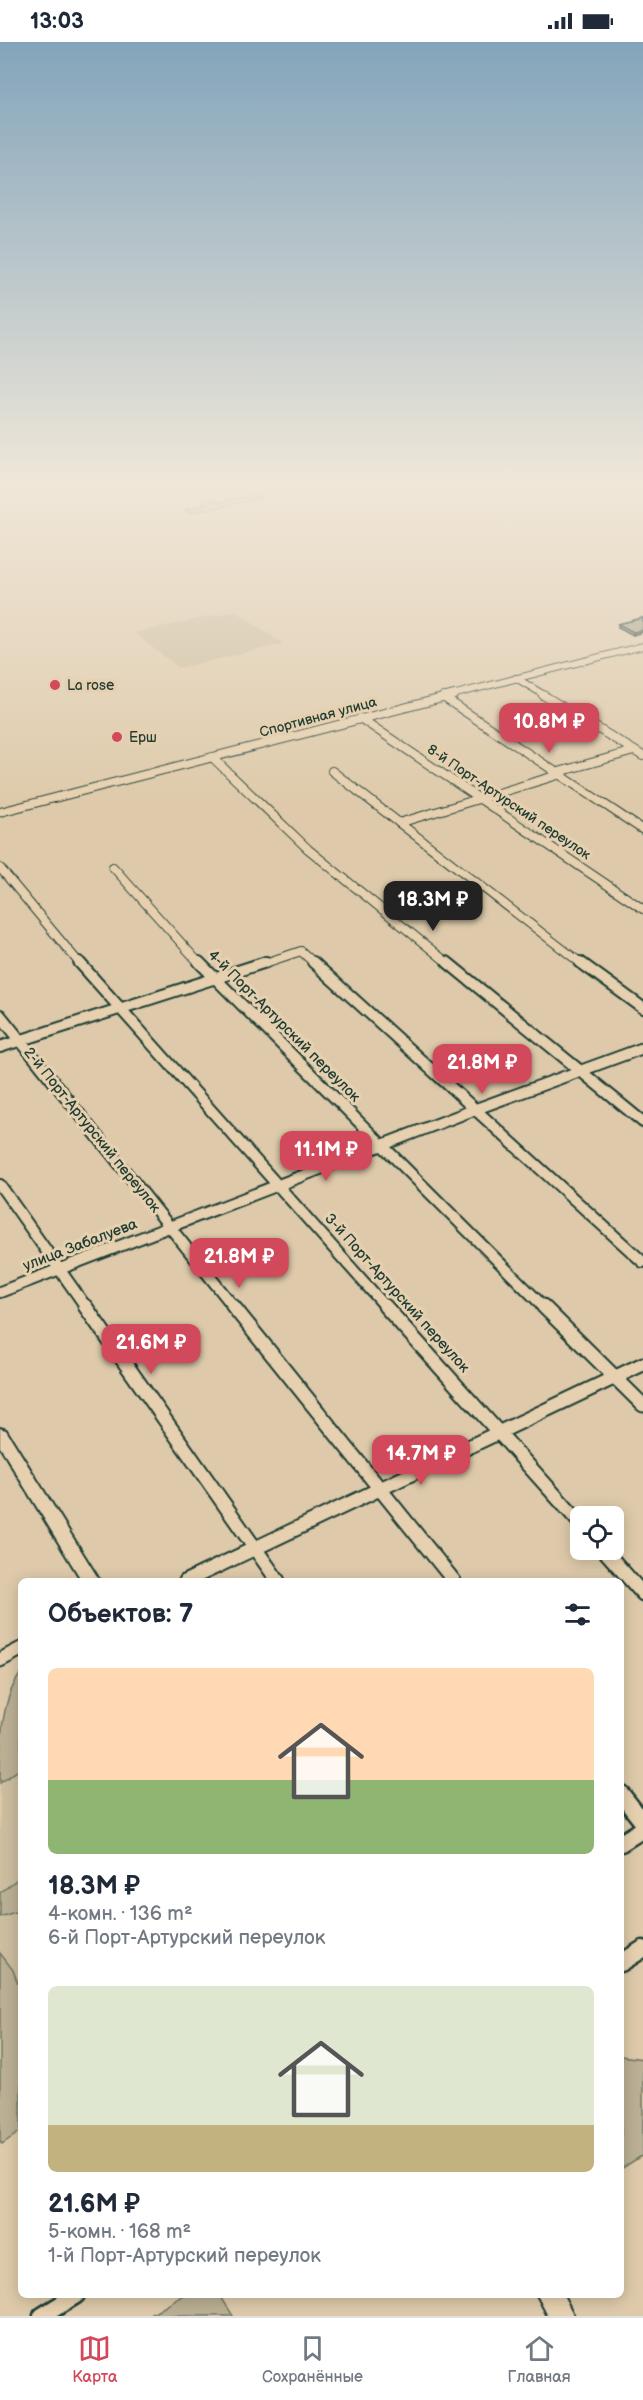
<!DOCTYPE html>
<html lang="ru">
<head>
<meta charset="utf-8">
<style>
  body { margin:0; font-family:"Balsamiq Sans",sans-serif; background:#f6f6f7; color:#1f2937; height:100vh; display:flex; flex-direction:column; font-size:22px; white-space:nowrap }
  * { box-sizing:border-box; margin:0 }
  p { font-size:20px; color:#747a83 }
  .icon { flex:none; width:33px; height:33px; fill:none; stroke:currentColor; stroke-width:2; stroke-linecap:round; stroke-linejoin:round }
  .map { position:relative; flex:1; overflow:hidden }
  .panel { position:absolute; left:18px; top:1536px; width:606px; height:720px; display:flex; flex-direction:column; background:#fff; border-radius:9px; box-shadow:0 3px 15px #0003 }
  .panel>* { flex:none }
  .fabs { position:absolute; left:570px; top:1464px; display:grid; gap:12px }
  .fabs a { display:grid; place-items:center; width:54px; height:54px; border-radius:9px; background:#fff; box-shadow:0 3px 15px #0003; font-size:30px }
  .price { position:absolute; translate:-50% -51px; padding:0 14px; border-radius:12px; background:#d1495b; color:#fff; font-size:20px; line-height:39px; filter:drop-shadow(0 2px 3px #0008) }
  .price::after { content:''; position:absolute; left:50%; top:36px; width:18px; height:14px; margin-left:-9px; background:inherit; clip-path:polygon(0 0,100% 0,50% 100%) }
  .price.current { background:#222; color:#fff }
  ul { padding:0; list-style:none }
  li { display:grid; align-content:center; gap:12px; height:318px; padding:0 30px }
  li span { display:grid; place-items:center; height:186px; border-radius:9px; color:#555 }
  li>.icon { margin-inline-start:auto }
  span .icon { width:108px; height:108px; fill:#fffc; stroke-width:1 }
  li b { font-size:26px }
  h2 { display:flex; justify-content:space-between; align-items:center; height:72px; padding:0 30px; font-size:26px }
  .status { display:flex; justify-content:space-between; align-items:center; height:42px; padding:0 30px; background:#fff; direction:ltr }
  .status svg { height:16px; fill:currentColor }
  .tabs { display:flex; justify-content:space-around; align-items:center; height:84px; border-top:2px solid #e0e1e3; background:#fff; font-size:16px; color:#747a83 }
  .tabs a { display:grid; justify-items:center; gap:3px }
  .tabs .current { color:#d1495b }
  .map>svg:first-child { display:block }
  .built { fill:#ccbd9f }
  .green { fill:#bbb094; stroke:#6d7664; stroke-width:1.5 }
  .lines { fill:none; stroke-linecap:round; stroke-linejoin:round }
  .minor-far4-casing { stroke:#1f3d34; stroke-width:8 }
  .minor-far3-casing { stroke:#1f3d34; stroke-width:10 }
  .minor-far2-casing { stroke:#1f3d34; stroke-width:14 }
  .minor-far1-casing { stroke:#1f3d34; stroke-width:17 }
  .minor-casing { stroke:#1f3d34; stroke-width:21 }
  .tertiary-casing { stroke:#1f3d34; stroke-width:4 }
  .minor-far4 { stroke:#e6d0af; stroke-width:6 }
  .minor-far3 { stroke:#e6d0af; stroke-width:8 }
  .minor-far2 { stroke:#e6d0af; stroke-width:10 }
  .minor-far1 { stroke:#e6d0af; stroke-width:13 }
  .minor { stroke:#e6d0af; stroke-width:16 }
  .tertiary { fill:#e6d0af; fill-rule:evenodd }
  .wall { fill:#8c8972; stroke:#1f3d34; stroke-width:1.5 }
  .shaded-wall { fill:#726f5d; stroke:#1f3d34; stroke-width:1.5 }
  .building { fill:#a39f85; stroke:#1f3d34; stroke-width:1.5 }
  .poi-dot { fill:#d1495b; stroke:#e6d0af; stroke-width:2 }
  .labels { text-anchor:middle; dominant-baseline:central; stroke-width:6; stroke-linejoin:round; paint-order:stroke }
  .far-poi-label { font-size:14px; fill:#1f3d34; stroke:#e6d0af; text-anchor:start }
  .far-street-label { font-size:14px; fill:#1f3d34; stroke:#e6d0af }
  .street-label { font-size:15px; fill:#1f3d34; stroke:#e6d0af }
</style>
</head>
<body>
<div class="status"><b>13:03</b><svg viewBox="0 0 49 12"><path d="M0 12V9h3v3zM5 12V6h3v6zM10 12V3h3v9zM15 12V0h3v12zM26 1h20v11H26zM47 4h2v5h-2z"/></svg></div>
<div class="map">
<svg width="643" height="2274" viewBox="0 0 643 2274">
  <rect width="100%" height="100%" fill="#decaaa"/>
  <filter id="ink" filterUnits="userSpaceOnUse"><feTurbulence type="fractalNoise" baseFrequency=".0167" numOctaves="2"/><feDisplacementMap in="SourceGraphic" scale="12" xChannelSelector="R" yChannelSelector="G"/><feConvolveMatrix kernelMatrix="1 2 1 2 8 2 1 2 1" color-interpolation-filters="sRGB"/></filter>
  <g filter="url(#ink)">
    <path class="built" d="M236 569 283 602 179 626 134 591Z
      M21 1661V2097L0 2047V1679Z"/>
    <path class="green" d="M256 453 262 456 190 471 185 468 206 462 203 460 215 457 220 460Z
      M21 1631V1726L0 1741C0 1703 0 1659 21 1631Z
      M21 1834V1865L15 1870 0 1875V1851Z
      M0 1911 13 1928 21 1950V2089L2 2102 0 2099Z
      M621 2014 643 2017V2113L621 2127Z
      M184 2253H220L233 2274H149Z"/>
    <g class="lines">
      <g class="minor-far4-casing">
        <path id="minor-far4" d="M516 636 546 654
          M448 654 643 604"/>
      </g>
      <g class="minor-far3-casing">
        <path id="minor-far3" d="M543 653 643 714
          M443 655 643 788
          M360 676 643 867
          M212 715 308 807 449 922
          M332 729 582 922
          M555 731 634 709
          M0 770 454 653
          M399 781 558 733
          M113 825 200 922
          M0 826 80 922
          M262 922 301 909 315 922"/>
      </g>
      <g class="minor-far2-casing">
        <path id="minor-far2" d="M79 920 386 1265
          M199 920 544 1265
          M313 920 643 1220
          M447 920 643 1080
          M580 920 643 966
          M0 973 234 1265
          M0 1005 266 920
          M0 1143 86 1265
          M0 1250 476 1067 643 1006"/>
      </g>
      <g class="minor-far1-casing">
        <path id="minor-far1" d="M85 1264 278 1539
          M233 1264 454 1539
          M385 1264 580 1481
          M543 1264 643 1363
          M604 1508 643 1552
          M186 1539 643 1322
          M0 1618 21 1607"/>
      </g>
      <g class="minor-casing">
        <path id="minor" d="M621 1752 643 1780
          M621 1801 643 1787
          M621 1921 643 1907
          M42 2274 76 2253"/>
      </g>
      <g class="tertiary-casing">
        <path id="tertiary" d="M0 1386 6 1388 100 1539H82L0 1405Z
          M537 2253H563L574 2274H548Z"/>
      </g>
      <use href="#minor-far4" class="minor-far4"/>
      <use href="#minor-far3" class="minor-far3"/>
      <use href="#minor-far2" class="minor-far2"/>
      <use href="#minor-far1" class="minor-far1"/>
      <use href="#minor" class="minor"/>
      <use href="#tertiary" class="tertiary"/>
    </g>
    <path class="wall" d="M643 576 633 593 618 585V582Z"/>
    <path class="shaded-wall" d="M643 588V590L633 593V590Z"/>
    <path class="building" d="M643 576V588L633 590 618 582Z"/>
  </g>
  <linearGradient id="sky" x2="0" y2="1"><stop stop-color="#83a5bb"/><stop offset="0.58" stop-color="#f0e7d9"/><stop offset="1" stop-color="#f0e7d9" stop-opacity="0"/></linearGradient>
  <rect width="643" height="764" fill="url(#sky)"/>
  <g class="poi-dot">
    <circle cx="55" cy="643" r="6"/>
    <circle cx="117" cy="695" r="6"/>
  </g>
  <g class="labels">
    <g class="far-poi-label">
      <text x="67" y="643">La rose</text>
      <text x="129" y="695">Ерш</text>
    </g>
    <g class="far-street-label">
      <text transform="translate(318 675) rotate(-15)">Спортивная улица</text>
      <text transform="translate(509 760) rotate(34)">8-й Порт-Артурский переулок</text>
    </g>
    <g class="street-label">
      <text transform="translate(284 984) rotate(45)">4-й Порт-Артурский переулок</text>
      <text transform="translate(92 1088) rotate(51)">2-й Порт-Артурский переулок</text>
      <text transform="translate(80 1203) rotate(-21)">улица Забалуева</text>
      <text transform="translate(397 1251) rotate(48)">3-й Порт-Артурский переулок</text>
    </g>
  </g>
</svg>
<div class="fabs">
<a><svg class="icon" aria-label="locate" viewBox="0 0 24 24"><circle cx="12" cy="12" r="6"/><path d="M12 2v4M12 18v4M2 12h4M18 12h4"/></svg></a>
</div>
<b class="price" style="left:549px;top:712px">10.8M ₽</b>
<b class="price current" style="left:433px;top:890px">18.3M ₽</b>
<b class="price" style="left:482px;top:1053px">21.8M ₽</b>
<b class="price" style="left:326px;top:1140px">11.1M ₽</b>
<b class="price" style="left:239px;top:1247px">21.8M ₽</b>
<b class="price" style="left:151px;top:1333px">21.6M ₽</b>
<b class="price" style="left:421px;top:1444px">14.7M ₽</b>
<section class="panel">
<h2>Объектов: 7<svg class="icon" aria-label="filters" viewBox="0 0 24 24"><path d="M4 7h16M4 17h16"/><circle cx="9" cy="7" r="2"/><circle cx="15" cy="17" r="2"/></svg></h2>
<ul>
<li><span style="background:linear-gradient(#ffd9b3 60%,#8fb573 0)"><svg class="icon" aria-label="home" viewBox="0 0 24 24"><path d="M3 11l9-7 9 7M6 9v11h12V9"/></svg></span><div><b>18.3M ₽</b><p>4-комн. · 136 m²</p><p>6-й Порт-Артурский переулок</p></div></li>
<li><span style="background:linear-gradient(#dfe7d0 75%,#c2b280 0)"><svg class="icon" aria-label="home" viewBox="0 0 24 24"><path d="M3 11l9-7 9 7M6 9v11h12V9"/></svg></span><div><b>21.6M ₽</b><p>5-комн. · 168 m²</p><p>1-й Порт-Артурский переулок</p></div></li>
</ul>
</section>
</div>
<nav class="tabs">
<a class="current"><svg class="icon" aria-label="map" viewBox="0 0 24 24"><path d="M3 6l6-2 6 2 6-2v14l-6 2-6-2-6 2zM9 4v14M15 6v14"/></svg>Карта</a>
<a><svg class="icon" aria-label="saved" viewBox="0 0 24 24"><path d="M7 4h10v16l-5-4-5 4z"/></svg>Сохранённые</a>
<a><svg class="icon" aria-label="home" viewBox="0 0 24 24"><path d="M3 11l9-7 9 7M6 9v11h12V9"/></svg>Главная</a>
</nav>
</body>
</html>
